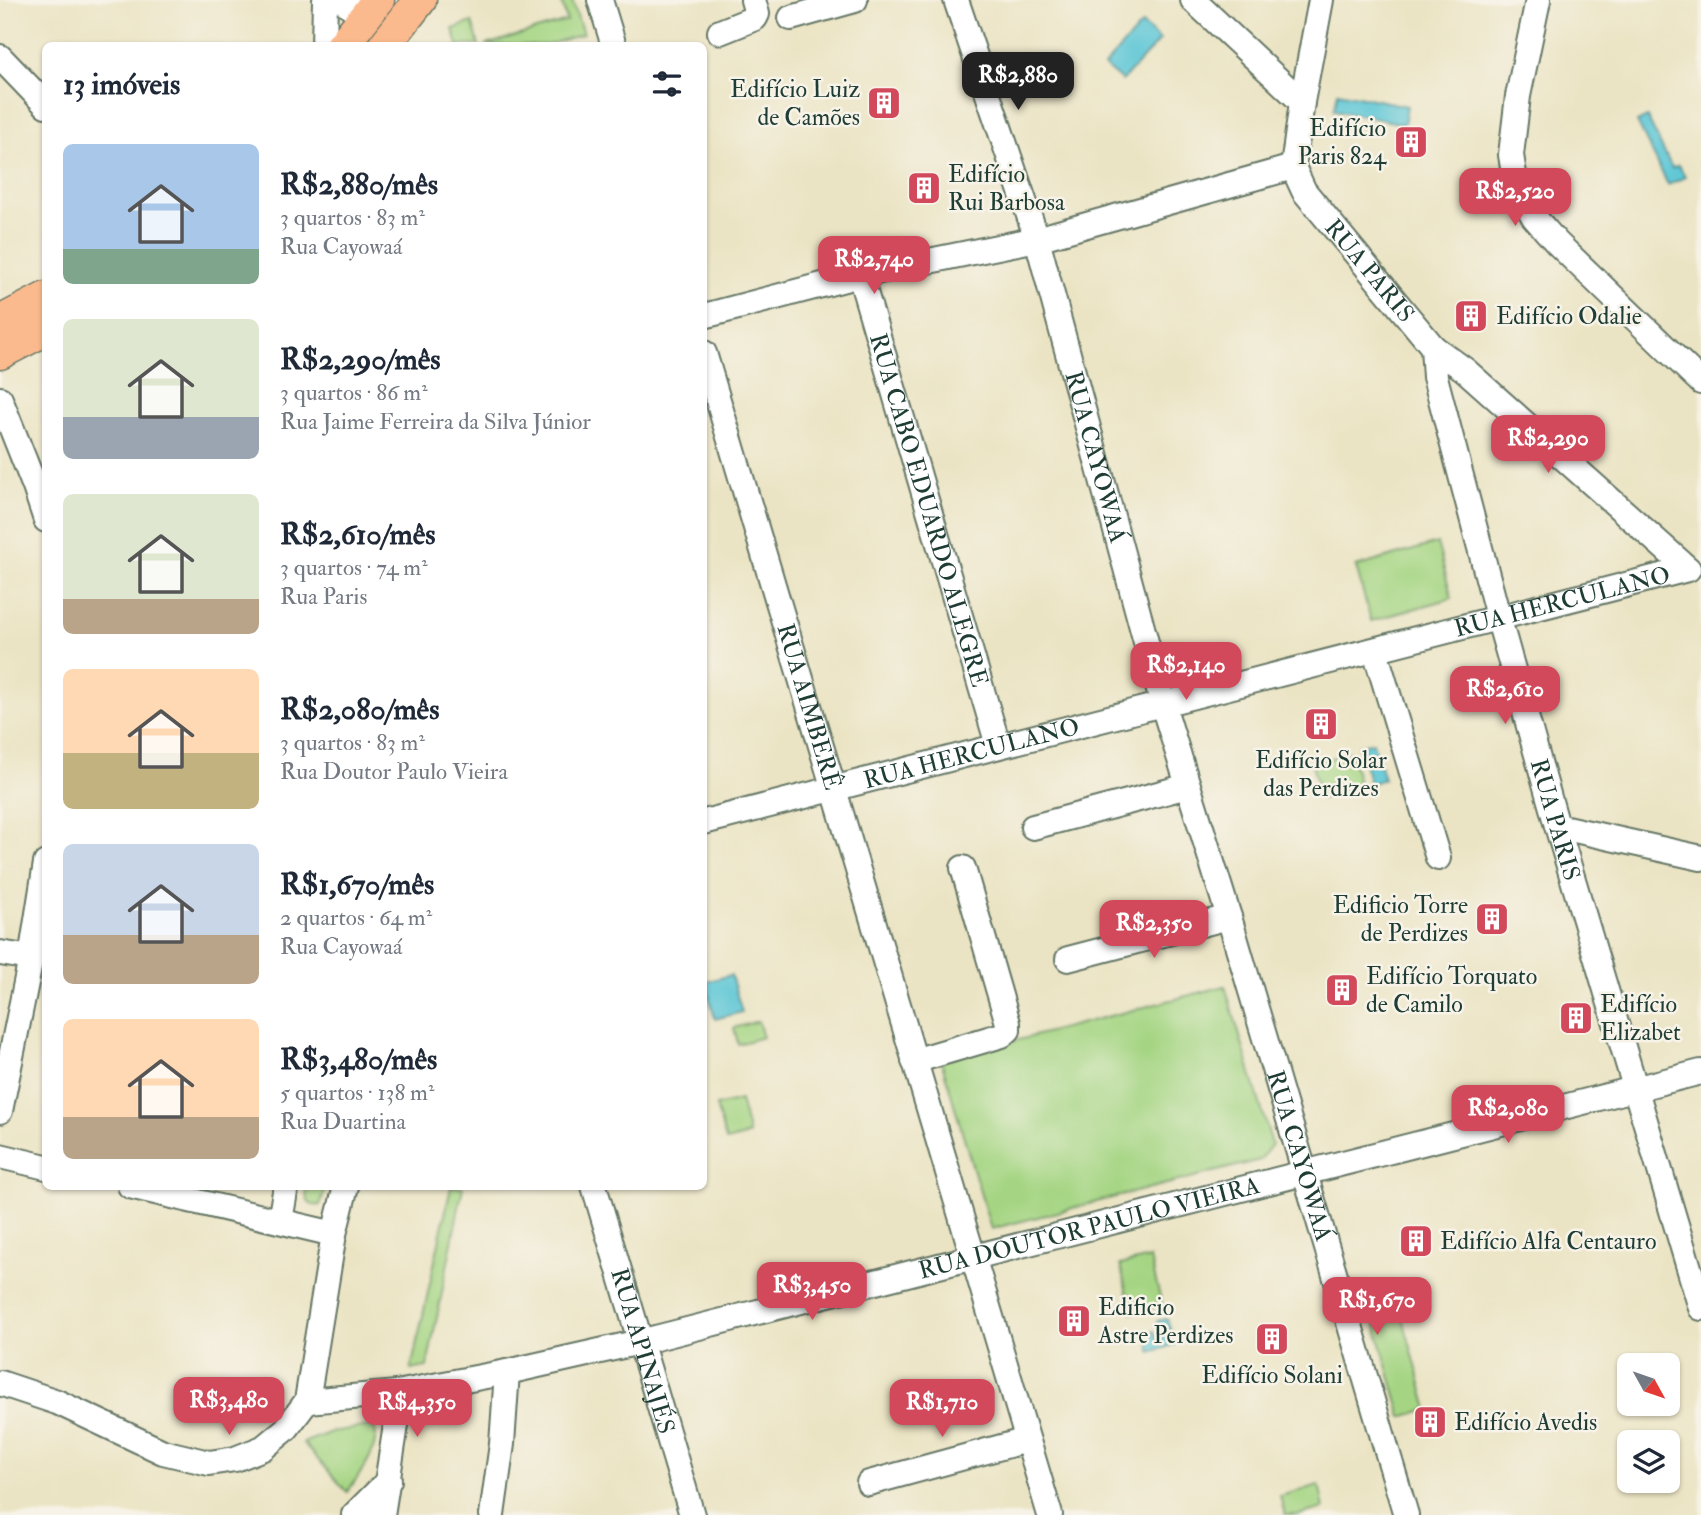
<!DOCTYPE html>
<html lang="pt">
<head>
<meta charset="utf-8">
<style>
  body { margin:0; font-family:"IM FELL Double Pica",serif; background:#f6f6f7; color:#1f2937; height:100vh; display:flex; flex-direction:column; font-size:26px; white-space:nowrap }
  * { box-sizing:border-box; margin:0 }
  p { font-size:23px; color:#747a83 }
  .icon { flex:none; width:38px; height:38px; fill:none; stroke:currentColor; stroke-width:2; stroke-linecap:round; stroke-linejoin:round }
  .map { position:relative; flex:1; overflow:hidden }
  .sheet { position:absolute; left:42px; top:42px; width:665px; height:1148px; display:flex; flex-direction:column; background:#fff; border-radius:10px; box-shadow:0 2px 5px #0004 }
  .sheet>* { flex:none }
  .needle { width:46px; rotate:130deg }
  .fabs { position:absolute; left:1617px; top:1353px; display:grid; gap:14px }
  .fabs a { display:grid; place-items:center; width:63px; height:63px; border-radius:10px; background:#fff; box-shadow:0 2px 5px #0004; font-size:35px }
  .price { position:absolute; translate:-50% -60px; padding:0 16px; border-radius:14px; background:#d1495b; color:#fff; font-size:23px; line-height:46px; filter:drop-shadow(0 2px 4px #0008) }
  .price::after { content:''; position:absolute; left:50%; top:42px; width:21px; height:16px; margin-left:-10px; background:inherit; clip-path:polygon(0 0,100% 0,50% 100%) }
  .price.selected { background:#222; color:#fff }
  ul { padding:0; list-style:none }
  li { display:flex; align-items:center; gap:21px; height:175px; padding:0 21px }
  li span { display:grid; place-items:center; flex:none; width:196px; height:140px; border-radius:10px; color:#555 }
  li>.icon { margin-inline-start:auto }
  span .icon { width:84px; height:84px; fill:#fffc; stroke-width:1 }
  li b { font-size:30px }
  h2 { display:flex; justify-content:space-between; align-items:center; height:84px; padding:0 21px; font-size:30px }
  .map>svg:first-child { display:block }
  .green { fill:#a5d583; stroke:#62895c; stroke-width:2 }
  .water { fill:#5bc6d5; stroke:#3d8284; stroke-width:2 }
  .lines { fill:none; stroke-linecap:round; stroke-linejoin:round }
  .minor-casing { stroke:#676; stroke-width:28 }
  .major-casing { stroke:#676; stroke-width:35 }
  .minor { stroke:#fff; stroke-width:24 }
  .major { stroke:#fbba8d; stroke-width:32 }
  .labels { text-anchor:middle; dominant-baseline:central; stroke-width:5; stroke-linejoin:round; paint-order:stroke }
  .poi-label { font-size:24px; fill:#1f3d34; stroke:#f7f3e8; text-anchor:start }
  .street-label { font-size:24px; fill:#1f3d34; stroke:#f7f3e8 }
</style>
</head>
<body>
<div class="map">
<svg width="1701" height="1515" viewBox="0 0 1701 1515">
  <rect width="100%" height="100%" fill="#f7f3e8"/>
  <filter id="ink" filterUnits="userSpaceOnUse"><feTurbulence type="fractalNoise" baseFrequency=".0143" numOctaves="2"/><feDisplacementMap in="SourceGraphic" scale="14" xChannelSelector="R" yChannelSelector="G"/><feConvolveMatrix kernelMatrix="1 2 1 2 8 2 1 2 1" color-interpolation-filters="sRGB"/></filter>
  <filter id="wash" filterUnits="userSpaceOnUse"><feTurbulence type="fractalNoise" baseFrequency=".00686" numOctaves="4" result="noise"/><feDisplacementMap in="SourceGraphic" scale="28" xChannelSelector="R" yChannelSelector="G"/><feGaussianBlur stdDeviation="1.57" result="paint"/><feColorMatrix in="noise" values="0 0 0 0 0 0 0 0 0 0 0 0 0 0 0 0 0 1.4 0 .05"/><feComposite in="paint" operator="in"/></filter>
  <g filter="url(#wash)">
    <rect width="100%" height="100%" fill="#ebe4c4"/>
    <path class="green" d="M561 0H572L583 34 546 45H485L567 21Z
      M472 22 479 45H458L453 29Z
      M1437 543 1452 598 1371 621 1356 567Z
      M1351 752 1360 788 1321 799 1312 764Z
      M1225 986 1272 1144 1260 1160 991 1229 941 1060Z
      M758 1021 763 1037 738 1044 734 1028Z
      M740 1100 749 1135 726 1141 716 1106Z
      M307 1187H326L320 1205C307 1208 305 1197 307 1187Z
      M451 1187H463L427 1367 411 1370Z
      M1150 1258 1162 1305 1132 1313 1120 1265Z
      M1400 1308 1428 1409 1402 1417 1373 1316Z
      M369 1426 375 1429C380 1449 358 1477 347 1492L303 1443 331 1432Z
      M1319 1485 1324 1508 1298 1515H1285L1280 1496Z"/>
    <path class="water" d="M1142 24 1160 40 1122 81 1104 66Z
      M1338 92 1407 106 1404 124 1334 110Z
      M1647 117 1672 168 1679 165 1685 177 1668 185 1637 122Z
      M1373 742 1384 779 1370 784 1359 746Z
      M731 975 742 1012 715 1019 705 982Z
      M1167 1319 1176 1344 1151 1352C1149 1344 1147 1337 1154 1331L1159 1342 1163 1341 1157 1321Z"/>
  </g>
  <g filter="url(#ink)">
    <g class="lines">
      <g class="minor-casing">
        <g id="minor">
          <path d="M342 0 365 17"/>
          <path d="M600 0 614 46"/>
          <path id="s1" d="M956 0 1037 239 1163 705 1229 917 1406 1515"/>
          <path d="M1193 0 1302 102"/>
          <path id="s2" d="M1321 0 1302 102 1293 167 1304 191 1433 347 1435 377 1499 620 1557 826 1701 1308"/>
          <path d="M1538 0 1518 96 1511 155 1514 174 1523 198 1534 217 1557 243 1701 382"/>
          <path d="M791 18 855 0"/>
          <path d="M720 32 755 18 757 14 753 0"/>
          <path d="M324 46 325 0"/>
          <path d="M0 57 46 105"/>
          <path id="s3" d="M860 275 998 745"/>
          <path d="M704 316 860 275 1037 239 1293 167"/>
          <path d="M1433 347 1465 370 1688 569"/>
          <path id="s4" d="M704 353 1050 1515"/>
          <path d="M0 399 35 487 46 520"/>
          <path d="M1375 651 1438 858"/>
          <path id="s5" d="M704 822 1688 569"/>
          <path d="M1557 826 1701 858"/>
          <path d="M1033 827 1188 786"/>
          <path d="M0 953 31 958"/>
          <path d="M1068 959 1229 917"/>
          <path d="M914 1061 1002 1035 1008 1030V1023L963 868"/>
          <path d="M0 1111 31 958 46 863"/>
          <path d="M0 1156 46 1167"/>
          <path d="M130 1186 334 1234"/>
          <path id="s6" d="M594 1186 692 1515"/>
          <path d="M280 1221 286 1186"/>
          <path d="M0 1383 57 1402 163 1452 209 1463 235 1459 263 1448 286 1429 307 1401 334 1234 346 1186"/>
          <path id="s7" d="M307 1401 397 1393 507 1372 640 1342 1701 1072"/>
          <path d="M869 1483 1027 1440"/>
          <path d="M354 1515 389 1480"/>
          <path d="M382 1515 396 1425 397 1393"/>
          <path d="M492 1515 502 1444 507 1372"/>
        </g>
      </g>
      <g class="major-casing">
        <path id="major" d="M342 46 378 0
          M384 46 420 0
          M0 322 46 298
          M0 353 46 329"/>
      </g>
      <use href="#minor" class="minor"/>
      <use href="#major" class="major"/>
    </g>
  </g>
  <defs>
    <g id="building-square" transform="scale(1.75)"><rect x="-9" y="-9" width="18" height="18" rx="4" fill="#d1495b" stroke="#f7f3e8"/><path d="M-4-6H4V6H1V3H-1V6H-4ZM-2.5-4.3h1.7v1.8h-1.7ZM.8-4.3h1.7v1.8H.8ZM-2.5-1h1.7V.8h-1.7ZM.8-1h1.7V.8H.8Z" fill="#fff"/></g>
  </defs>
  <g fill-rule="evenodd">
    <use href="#building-square" x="884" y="103"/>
    <use href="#building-square" x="1411" y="142"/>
    <use href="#building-square" x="924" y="188"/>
    <use href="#building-square" x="1471" y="316"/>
    <use href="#building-square" x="1321" y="724"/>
    <use href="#building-square" x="1492" y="919"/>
    <use href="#building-square" x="1342" y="990"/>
    <use href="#building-square" x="1576" y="1018"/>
    <use href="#building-square" x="1416" y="1241"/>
    <use href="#building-square" x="1074" y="1321"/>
    <use href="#building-square" x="1272" y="1339"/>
    <use href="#building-square" x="1430" y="1422"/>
  </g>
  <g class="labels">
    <g class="poi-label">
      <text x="860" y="89" text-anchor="end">Edifício Luiz<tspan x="860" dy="28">de Camões</tspan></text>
      <text x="1386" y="128" text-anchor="end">Edifício<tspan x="1386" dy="28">Paris 824</tspan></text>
      <text x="948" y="174">Edifício<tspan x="948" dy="28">Rui Barbosa</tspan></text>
      <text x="1496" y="316">Edifício Odalie</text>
      <text x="1321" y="760" text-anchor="middle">Edifício Solar<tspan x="1321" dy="28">das Perdizes</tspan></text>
      <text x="1468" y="905" text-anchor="end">Edificio Torre<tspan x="1468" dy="28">de Perdizes</tspan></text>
      <text x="1366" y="976">Edifício Torquato<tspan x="1366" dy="28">de Camilo</tspan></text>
      <text x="1600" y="1004">Edifício<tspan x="1600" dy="28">Elizabet</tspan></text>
      <text x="1440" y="1241">Edifício Alfa Centauro</text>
      <text x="1098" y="1307">Edificio<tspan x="1098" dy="28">Astre Perdizes</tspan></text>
      <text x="1272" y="1375" text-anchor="middle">Edifício Solani</text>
      <text x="1454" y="1422">Edifício Avedis</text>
    </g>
    <g class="street-label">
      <text stroke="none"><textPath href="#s2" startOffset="299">RUA PARIS</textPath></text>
      <text stroke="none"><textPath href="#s1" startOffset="478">RUA CAYOWAÁ</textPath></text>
      <text stroke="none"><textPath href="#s3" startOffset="245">RUA CABO EDUARDO ALEGRE</textPath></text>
      <text stroke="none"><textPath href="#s5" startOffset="886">RUA HERCULANO</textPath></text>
      <text stroke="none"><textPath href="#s4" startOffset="369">RUA AIMBERÊ</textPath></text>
      <text stroke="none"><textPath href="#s5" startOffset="276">RUA HERCULANO</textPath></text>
      <text stroke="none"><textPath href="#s2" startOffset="887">RUA PARIS</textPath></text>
      <text stroke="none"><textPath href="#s1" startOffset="1206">RUA CAYOWAÁ</textPath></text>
      <text stroke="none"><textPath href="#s7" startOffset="802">RUA DOUTOR PAULO VIEIRA</textPath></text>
      <text stroke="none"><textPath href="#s6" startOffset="172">RUA APINAJÉS</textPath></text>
    </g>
  </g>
</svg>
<div class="fabs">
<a><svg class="needle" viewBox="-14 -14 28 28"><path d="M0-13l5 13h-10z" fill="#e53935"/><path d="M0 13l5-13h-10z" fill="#747a83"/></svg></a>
<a><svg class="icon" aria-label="layers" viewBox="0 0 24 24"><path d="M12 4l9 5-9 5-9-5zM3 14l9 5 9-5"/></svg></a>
</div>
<b class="price selected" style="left:1018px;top:112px">R$2,880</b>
<b class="price" style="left:1515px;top:228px">R$2,520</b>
<b class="price" style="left:874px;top:296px">R$2,740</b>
<b class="price" style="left:1548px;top:475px">R$2,290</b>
<b class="price" style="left:1186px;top:702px">R$2,140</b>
<b class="price" style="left:1505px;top:726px">R$2,610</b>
<b class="price" style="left:1154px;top:960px">R$2,350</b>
<b class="price" style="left:1508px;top:1145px">R$2,080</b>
<b class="price" style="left:812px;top:1322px">R$3,450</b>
<b class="price" style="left:1377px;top:1337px">R$1,670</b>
<b class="price" style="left:229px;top:1437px">R$3,480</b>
<b class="price" style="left:417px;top:1439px">R$4,350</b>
<b class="price" style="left:942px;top:1439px">R$1,710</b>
<section class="sheet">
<h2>13 imóveis<svg class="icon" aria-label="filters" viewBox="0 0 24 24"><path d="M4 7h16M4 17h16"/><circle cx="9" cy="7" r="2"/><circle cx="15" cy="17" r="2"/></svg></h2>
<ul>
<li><span style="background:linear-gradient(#a9c7e8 75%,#7fa58c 0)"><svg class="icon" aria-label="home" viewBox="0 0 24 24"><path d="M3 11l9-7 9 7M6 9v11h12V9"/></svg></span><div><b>R$2,880/mês</b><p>3 quartos · 83 m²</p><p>Rua Cayowaá</p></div></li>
<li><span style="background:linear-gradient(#dfe7d0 70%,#9aa5b1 0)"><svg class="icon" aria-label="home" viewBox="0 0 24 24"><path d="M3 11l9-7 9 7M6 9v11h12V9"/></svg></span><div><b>R$2,290/mês</b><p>3 quartos · 86 m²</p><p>Rua Jaime Ferreira da Silva Júnior</p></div></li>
<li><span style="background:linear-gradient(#dfe7d0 75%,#b9a48a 0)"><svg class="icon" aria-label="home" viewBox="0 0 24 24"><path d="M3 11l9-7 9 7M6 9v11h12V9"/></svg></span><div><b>R$2,610/mês</b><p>3 quartos · 74 m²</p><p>Rua Paris</p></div></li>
<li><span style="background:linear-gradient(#ffd9b3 60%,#c2b280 0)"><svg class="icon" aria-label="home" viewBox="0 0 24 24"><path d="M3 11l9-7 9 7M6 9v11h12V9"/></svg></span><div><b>R$2,080/mês</b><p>3 quartos · 83 m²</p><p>Rua Doutor Paulo Vieira</p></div></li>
<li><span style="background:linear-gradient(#c9d6e8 65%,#b9a48a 0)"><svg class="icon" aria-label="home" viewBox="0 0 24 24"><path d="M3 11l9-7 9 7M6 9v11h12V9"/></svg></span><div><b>R$1,670/mês</b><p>2 quartos · 64 m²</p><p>Rua Cayowaá</p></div></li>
<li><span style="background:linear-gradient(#ffd9b3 70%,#b9a48a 0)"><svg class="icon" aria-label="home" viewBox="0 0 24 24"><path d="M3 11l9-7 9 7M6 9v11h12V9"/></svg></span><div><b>R$3,480/mês</b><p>5 quartos · 138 m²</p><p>Rua Duartina</p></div></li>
</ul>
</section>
</div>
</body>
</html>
